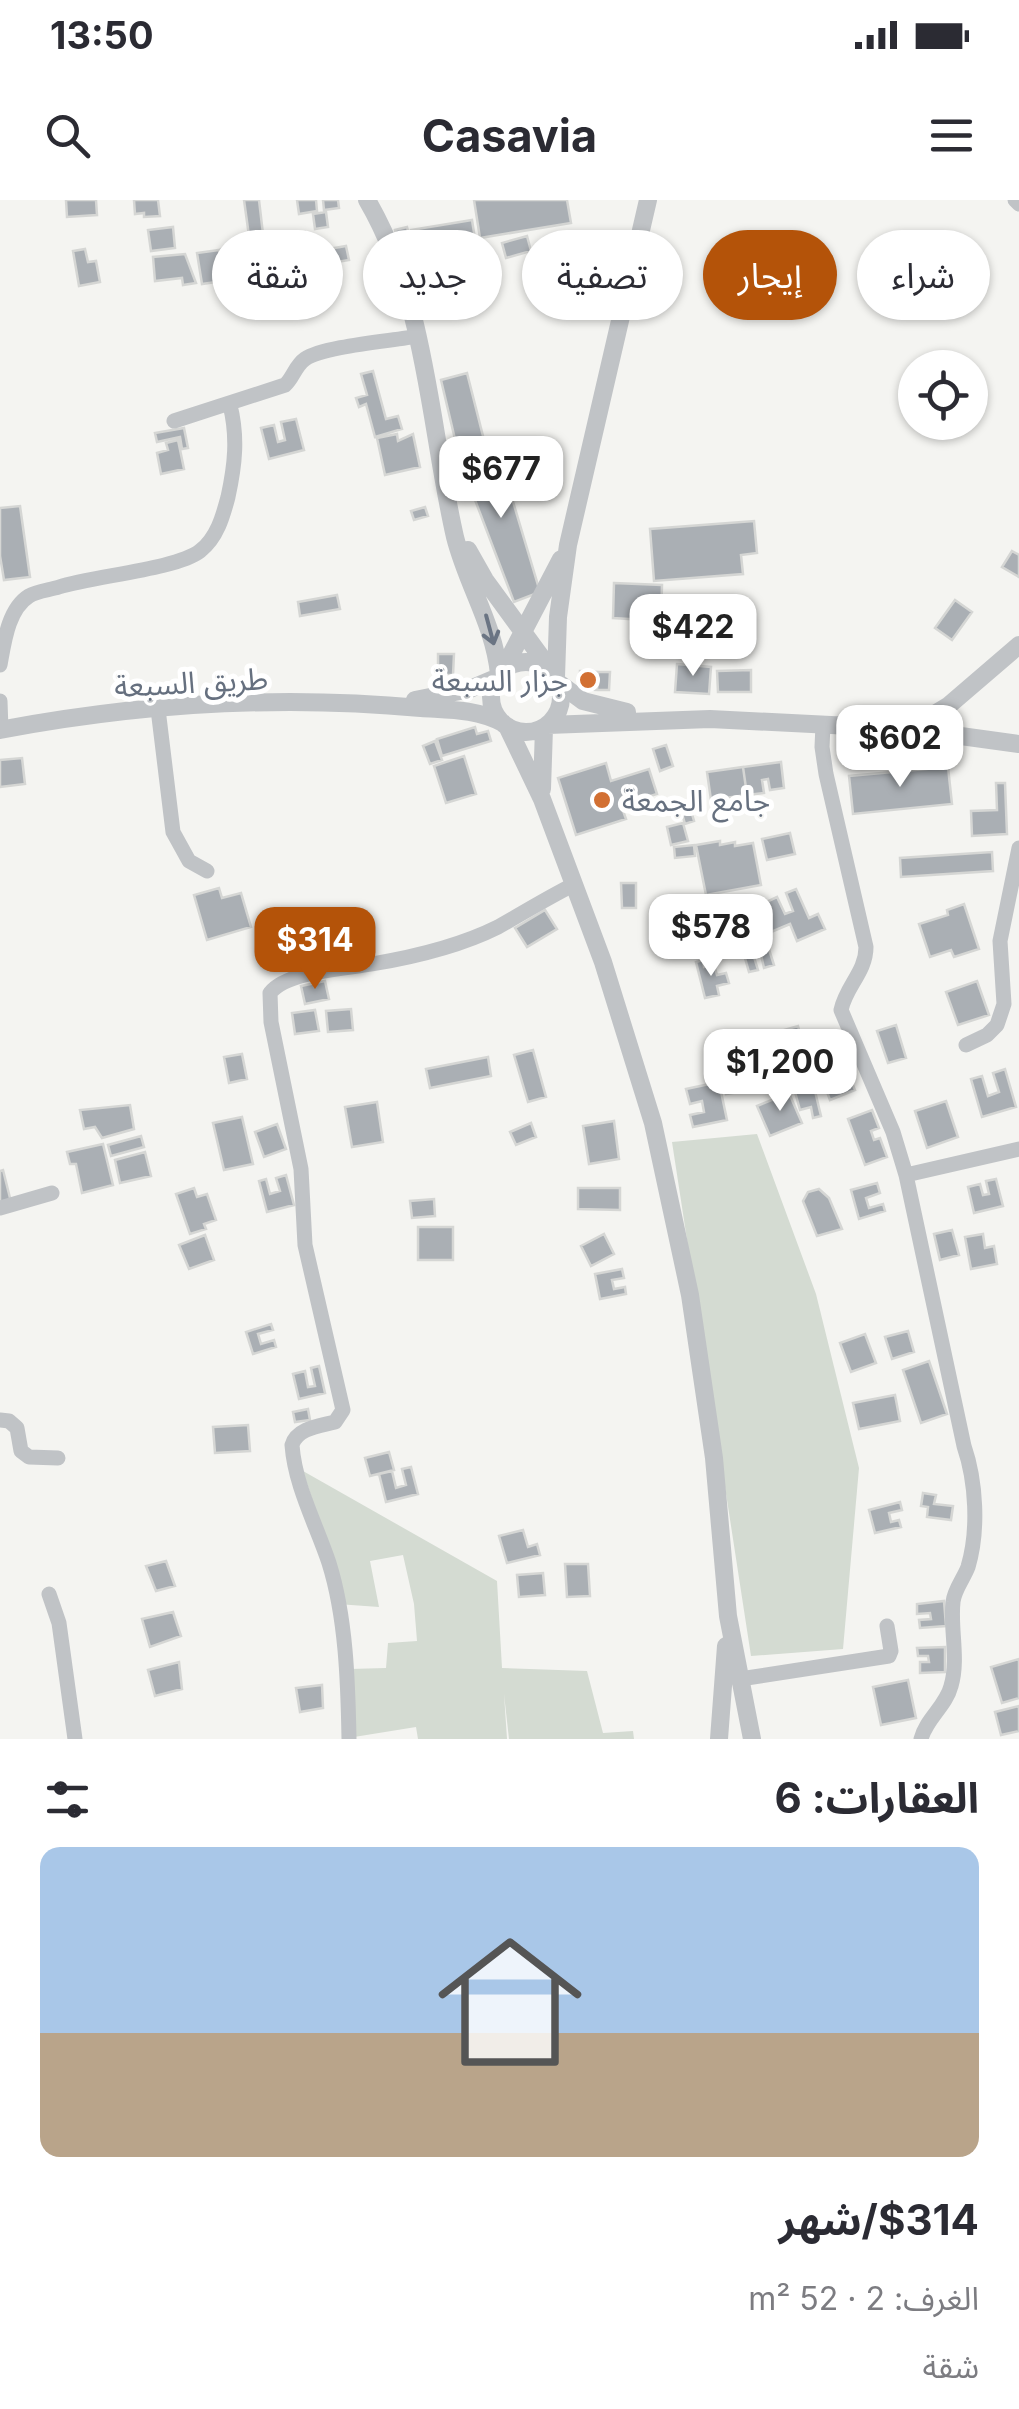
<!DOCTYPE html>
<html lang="ar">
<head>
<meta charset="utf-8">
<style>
  body { margin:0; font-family:Inter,"Noto Sans Arabic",sans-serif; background:#f2f2f3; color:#2b2b33; direction:rtl; height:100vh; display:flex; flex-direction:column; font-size:38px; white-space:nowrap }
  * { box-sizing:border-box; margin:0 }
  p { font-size:32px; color:#7c7c81 }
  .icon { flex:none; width:55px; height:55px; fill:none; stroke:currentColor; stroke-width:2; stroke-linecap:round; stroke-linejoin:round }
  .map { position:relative; height:1539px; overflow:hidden; direction:ltr }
  .drawer { display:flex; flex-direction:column; background:#fff; flex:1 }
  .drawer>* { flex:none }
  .hud { position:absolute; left:30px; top:30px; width:960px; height:90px; direction:rtl; display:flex; gap:20px }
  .tools { position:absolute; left:898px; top:150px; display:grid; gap:20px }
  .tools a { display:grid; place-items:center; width:90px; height:90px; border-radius:50%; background:#fff; box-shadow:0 2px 8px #0004; font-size:50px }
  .price { position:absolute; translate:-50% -85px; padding:0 22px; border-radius:20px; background:#fff; color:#222; font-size:32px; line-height:65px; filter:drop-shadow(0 2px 5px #0008) }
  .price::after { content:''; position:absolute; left:50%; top:60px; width:30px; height:22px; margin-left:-15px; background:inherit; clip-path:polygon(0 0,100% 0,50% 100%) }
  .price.selected { background:#b45309; color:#fff }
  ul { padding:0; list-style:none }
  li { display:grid; align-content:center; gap:20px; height:530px; padding:0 40px }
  li span { display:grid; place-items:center; height:310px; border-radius:20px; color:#555 }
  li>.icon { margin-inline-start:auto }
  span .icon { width:180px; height:180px; fill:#fffc; stroke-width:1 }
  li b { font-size:42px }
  h2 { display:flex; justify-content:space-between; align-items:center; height:120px; padding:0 40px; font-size:42px }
  .pill { padding:0 35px; border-radius:45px; background:#fff; box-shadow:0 2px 8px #0004; font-size:35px; line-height:90px }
  .pill.selected { background:#b45309; color:#fff }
  .status { display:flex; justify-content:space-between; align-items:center; height:70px; padding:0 50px; background:#fff; direction:ltr }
  .status svg { height:28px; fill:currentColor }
  header { display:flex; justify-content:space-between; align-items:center; height:130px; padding:0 40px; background:#fff; font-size:45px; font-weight:700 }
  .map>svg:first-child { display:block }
  .green { fill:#d4dbd2 }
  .building { fill:#aaafb4; stroke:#d5d6d4; stroke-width:2.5 }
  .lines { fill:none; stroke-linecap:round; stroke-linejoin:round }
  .minor { stroke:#c0c3c6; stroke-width:15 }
  .tertiary { stroke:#c0c3c6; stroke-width:18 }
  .oneway { stroke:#6a7483 }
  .poi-dot { fill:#d27033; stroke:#fff; stroke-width:4 }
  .labels { text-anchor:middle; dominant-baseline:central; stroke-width:10; stroke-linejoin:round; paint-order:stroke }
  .poi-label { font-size:30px; fill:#66707f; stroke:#fff; text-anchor:end }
  .street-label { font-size:30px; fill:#66707f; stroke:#fff }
</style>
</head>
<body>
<div class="status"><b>13:50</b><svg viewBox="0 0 49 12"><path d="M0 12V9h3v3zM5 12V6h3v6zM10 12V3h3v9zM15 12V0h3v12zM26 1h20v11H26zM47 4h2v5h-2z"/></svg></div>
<header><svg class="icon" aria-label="menu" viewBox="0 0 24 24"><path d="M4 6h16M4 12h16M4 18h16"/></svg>Casavia<svg class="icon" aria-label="search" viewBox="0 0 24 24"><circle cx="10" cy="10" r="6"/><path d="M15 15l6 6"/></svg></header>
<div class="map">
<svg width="1019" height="1539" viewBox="0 0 1019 1539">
  <rect width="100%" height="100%" fill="#f4f4f1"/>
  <path class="green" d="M757 934 816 1094 859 1268 843 1449 751 1456 672 942Z
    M303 1271 497 1381 502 1468 587 1471 603 1533 633 1531 634 1539H509L504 1494 507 1539H418L416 1527 354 1537 350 1469 386 1468 388 1443 417 1441 414 1404 403 1355 370 1361 379 1407 337 1404 328 1348Z"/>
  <path class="building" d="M66 0H96L97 15 67 17Z
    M134 0H158L160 16 144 17V13L135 14Z
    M244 0H259L263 34 249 36Z
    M297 0H316L317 11 299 14Z
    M323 0H338L339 8 324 10Z
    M474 0H567L571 23 480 38Z
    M326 12 328 27 315 29 313 14Z
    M472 20 475 39 412 47 411 30Z
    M173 27 175 48 151 51 148 30Z
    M407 27 412 47 400 50 395 30Z
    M305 32 310 61 273 66 269 41 283 39 285 50 291 49 293 34Z
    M527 36 531 51 506 58 502 43Z
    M268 39 273 72 226 79 221 49 235 47 237 63H243L239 43Z
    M346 46 349 60 319 65 317 51Z
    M85 49 88 62 96 61 100 82 79 86 73 51Z
    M219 50 223 81 202 84 197 53Z
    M185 54 196 83 183 85 182 78 155 81 153 57Z
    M373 171 386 219 398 216 402 229 375 237 366 204 359 207 356 198 367 195 361 174Z
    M467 173 485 244 458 252 441 180Z
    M296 219 304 250 269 259 261 228 274 225 278 242 285 240 281 222Z
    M184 228 188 248 182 249 180 237 157 242 155 233Z
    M397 234 398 241 413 234 420 267 385 275 377 238Z
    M178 240 184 269 161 274 157 253 168 250 166 243Z
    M497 248 540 392 514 402 459 258Z
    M20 306 30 377 4 380 0 356V308Z
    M425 307 428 316 414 320 411 311Z
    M754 321 757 353 741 355 743 374 654 381 650 329Z
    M1012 351 1019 355V377L1002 367Z
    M614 383 662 385 661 421 613 418Z
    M337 395 340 409 300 416 298 402Z
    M955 400 972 412 952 440 935 428Z
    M661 421 744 425 743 455 659 451Z
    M438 454H454L453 475H438Z
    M677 464 711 467 709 494 675 492Z
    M751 470V492H718L717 471Z
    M580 471 598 472 597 490 579 489Z
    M598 472H610L609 490H597Z
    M475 527 477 534 488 531 491 541 442 556 437 539Z
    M435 541 442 560 430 564 423 546Z
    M666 545 673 566 660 571 653 549Z
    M464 556 476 594 446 603 434 566Z
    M22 558 25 584 0 587V560Z
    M781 562 784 588 770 590 768 579 762 580 764 593 747 595 743 567Z
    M606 563 611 581 649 569 657 594 621 605 626 619 576 635 558 578Z
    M743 567 747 595 711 600 707 572Z
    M948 567 952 604 853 614 849 576Z
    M996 583H1005L1007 634 972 636 971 611 997 610Z
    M688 600 694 621 685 624 679 603Z
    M683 623 688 641 671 645 667 627Z
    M790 633 795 654 767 660 762 639Z
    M720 641V645L735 642V646L753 643 761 685 706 695 696 645Z
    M694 645 695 656 675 658 674 647Z
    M992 652 993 671 901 677 900 658Z
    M621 683H636V708H622Z
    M219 688 222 698 241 693 251 727 207 740 194 695Z
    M796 689 809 718 818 714 825 729 797 741 790 724 771 732 760 705 777 697 785 714 793 711 786 693Z
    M964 704 979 749 954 757 951 750 930 757 919 724 948 715 947 710Z
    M545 710 557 729 527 747 515 728Z
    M765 737 774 765 764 768 761 755 754 757 758 770 749 772 741 744Z
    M703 760 704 767 714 765 717 775 726 773 729 783 717 786 719 795 705 798 696 762Z
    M325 781 329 799 305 804 301 786Z
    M977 781 989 815 958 825 946 792Z
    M351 809 353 830 328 832 326 811Z
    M315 810 319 831 295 834 292 813Z
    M896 825 906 858 888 863 877 831Z
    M798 826 806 855 771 864 763 836Z
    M533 850 546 897 528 902 514 855Z
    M242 854 247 879 229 883 224 857Z
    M488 857 491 876 430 888 426 869Z
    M747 861 751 890 726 894 722 864Z
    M843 861 855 890 830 900 819 870Z
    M1005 869 1016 907 982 917 971 879 982 876 988 896 999 892 993 873Z
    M719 882 727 920 693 927 690 915 704 912 702 901 690 904 686 889Z
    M814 887 821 916 813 918 811 907 800 910 795 892Z
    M789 893 802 923 770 936 757 906Z
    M946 901 958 937 927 948 915 911Z
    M377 902 383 942 352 947 345 907Z
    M130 905 134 929 102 938 95 927 84 929 80 910Z
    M872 910 879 928 871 931 874 940 880 938 887 957 865 965 848 919Z
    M242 917 253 964 224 970 213 923Z
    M614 921 619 959 589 964 583 926Z
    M531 923 536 937 516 945 510 932Z
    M277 924 286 949 264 957 255 932Z
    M141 936 144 947 111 956 108 945Z
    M103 944 113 985 82 993 76 964H70L67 952Z
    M145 952 151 976 120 983 115 960Z
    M3 970 11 1002 0 1005V971Z
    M286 975 294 1005 267 1012 259 981 266 979 270 994 280 991 276 978Z
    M996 979 1003 1006 974 1013 968 987 980 984 983 995 989 994 986 981Z
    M877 983 880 993 866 998 869 1008 883 1004 885 1011 859 1019 851 990Z
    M194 988 197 997 207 994 216 1020 204 1024 206 1029 190 1034 176 994Z
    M578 988H620V1010L578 1009Z
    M819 989 829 998 842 1029 817 1036 803 1001 808 992Z
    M434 999 435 1016 412 1018 410 1001Z
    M418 1027H453V1060H418Z
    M952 1030 959 1055 940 1060 934 1034Z
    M604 1034 614 1054 591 1066 581 1046Z
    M983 1034 985 1048 994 1046 997 1064 971 1069 965 1037Z
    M205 1035 214 1060 189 1069 179 1045Z
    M622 1069 624 1078 612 1080 614 1089 625 1087 626 1094 600 1099 595 1074Z
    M271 1124 273 1130 258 1134 261 1144 274 1140 276 1147 253 1154 246 1132Z
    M908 1131 914 1152 892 1159 885 1137Z
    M865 1134 876 1163 851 1172 840 1143Z
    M929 1161 947 1214 921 1223 903 1170Z
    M319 1166 325 1193 299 1199 293 1174 305 1171 308 1187 315 1186 311 1168Z
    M895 1195 900 1221 859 1229 853 1203Z
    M308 1209 310 1220 295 1222 293 1212Z
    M248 1225 250 1251 215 1253 213 1227Z
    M389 1252 394 1270 370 1276 365 1258Z
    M411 1267 418 1294 386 1302 379 1274 392 1271 396 1288 406 1285 402 1269Z
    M923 1293 936 1295 934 1304 953 1306 951 1320 927 1317 928 1307 921 1306Z
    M900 1302 902 1310 889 1313 891 1322 899 1320 901 1327 875 1333 869 1310Z
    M523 1330 528 1347 537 1344 540 1355 507 1363 499 1336Z
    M166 1361 175 1386 156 1391 146 1366Z
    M565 1364H588L590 1396 567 1397Z
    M543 1373 545 1395 519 1397 517 1375Z
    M944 1401 946 1426 920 1428 919 1420 931 1419 930 1413 917 1414V1404Z
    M173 1412 181 1436 150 1447 142 1419Z
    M945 1447V1472L920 1473V1462H929L928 1456H918L917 1448Z
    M1019 1459V1498L1002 1503 991 1467Z
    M179 1462 182 1489 155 1496 148 1470Z
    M908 1480 916 1518 881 1525 873 1487Z
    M322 1485 323 1508 300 1512 296 1488Z
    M1019 1506V1531L1001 1535 995 1512Z"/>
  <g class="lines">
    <path class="minor" d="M1015 0 1019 4
      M174 221 285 185C293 178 295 166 305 159 324 146 392 141 418 136
      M0 465C4 443 8 409 29 396 37 391 50 390 59 387 93 376 177 369 200 351 217 338 223 316 228 297 235 265 238 237 230 205
      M0 501 1 530
      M158 509 173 632 189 661 207 671
      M823 525 822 547 826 574 866 747C866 772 846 786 841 810L893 932 906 975 964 1246C976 1281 979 1330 968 1367 964 1378 954 1390 953 1402 950 1429 959 1459 951 1486 946 1506 926 1519 921 1539
      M966 845 987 835 997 825 1004 804 1000 741 1019 648
      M906 975 1019 949
      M0 1008 52 993
      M0 1220 9 1221 17 1228 21 1251 29 1257 58 1258
      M49 1394 59 1423 75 1539
      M740 1479 889 1456 891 1451 887 1426
      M349 1539C348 1482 346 1417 329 1363 316 1324 295 1286 292 1245 297 1228 320 1226 335 1222L343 1210 305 1045 301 969 271 822 270 793C287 771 345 769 372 764 414 757 460 746 498 727 523 713 547 698 573 685"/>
    <path class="tertiary" d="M367 0C427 103 429 223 455 337 467 385 494 424 499 474
      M468 350 485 380 550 469
      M491 497a35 35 0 1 1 70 0a35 35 0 1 1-70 0Z
      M503 470 561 359
      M556 477 558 417 568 345 648 0
      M560 484 583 501 627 512
      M415 500 470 489 496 478
      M548 525 710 519 910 529 1019 544
      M507 526 542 599 603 762 653 923 690 1095 714 1258 728 1416 752 1539
      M910 529 948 506 1019 445
      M0 530C137 504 282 495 421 508 450 510 476 509 503 523
      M542 589 544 528
      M719 1539 726 1446"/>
  </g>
  <defs><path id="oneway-shaft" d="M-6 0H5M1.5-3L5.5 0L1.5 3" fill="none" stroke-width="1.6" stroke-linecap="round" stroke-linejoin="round" transform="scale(2.5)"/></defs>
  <use class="oneway" href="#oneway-shaft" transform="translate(490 430) rotate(75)"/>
  <g class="poi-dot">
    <circle cx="588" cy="480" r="10"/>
    <circle cx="602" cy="600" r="10"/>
  </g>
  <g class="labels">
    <g class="poi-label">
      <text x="568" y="480">جزار السبعة</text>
      <text x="622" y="600" text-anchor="start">جامع الجمعة</text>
    </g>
    <g class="street-label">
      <text transform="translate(191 482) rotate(-3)">طريق السبعة</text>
    </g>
  </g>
</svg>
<div class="tools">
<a><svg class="icon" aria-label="locate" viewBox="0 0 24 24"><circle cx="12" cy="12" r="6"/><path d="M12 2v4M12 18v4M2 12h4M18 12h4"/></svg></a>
</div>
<b class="price" style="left:501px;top:321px">$677</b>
<b class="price" style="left:693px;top:479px">$422</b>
<b class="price" style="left:900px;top:590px">$602</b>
<b class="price" style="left:711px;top:779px">$578</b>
<b class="price selected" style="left:315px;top:792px">$314</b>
<b class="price" style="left:780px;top:914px">$1,200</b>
<div class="hud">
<a class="pill">شراء</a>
<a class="pill selected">إيجار</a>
<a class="pill">تصفية</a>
<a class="pill">جديد</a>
<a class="pill">شقة</a>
</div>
</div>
<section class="drawer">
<h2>العقارات: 6<svg class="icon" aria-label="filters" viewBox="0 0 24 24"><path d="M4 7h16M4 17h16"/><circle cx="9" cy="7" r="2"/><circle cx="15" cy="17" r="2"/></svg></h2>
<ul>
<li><span style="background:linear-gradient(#a9c7e8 60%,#b9a48a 0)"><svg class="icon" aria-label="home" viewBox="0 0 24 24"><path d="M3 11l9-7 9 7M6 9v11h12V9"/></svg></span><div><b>$314/شهر</b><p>الغرف: 2 · 52 m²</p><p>شقة</p></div></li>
</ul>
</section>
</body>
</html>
